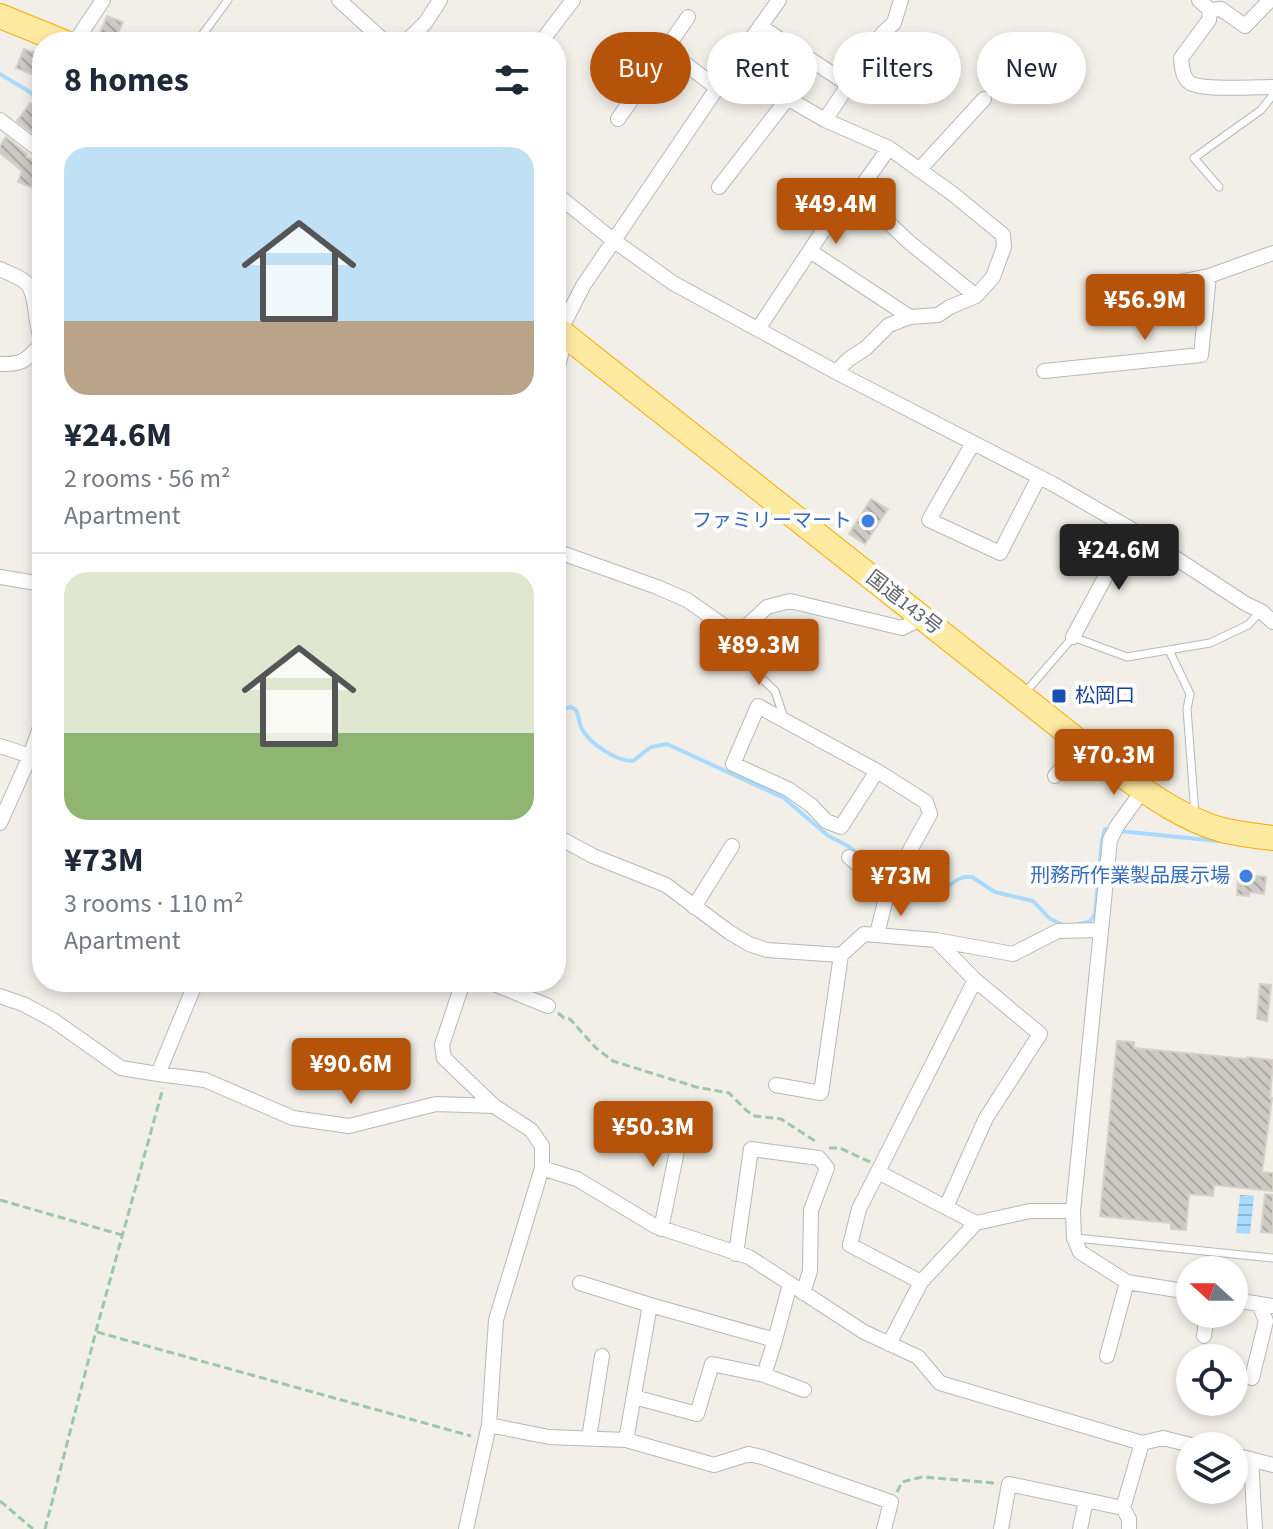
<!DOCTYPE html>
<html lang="en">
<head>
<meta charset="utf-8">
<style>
  body { margin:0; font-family:"Source Sans 3","Noto Sans JP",sans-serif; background:#f2f2f3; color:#1f2937; height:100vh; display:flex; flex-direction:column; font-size:30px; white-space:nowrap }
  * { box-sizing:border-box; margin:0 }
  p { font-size:26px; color:#747a83 }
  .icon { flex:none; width:44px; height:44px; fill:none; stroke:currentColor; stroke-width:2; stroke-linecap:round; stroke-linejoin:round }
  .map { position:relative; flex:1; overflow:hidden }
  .drawer { position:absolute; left:32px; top:32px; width:534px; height:960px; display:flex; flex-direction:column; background:#fff; border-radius:32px; box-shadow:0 4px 12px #0003 }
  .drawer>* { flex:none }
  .hud { position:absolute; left:590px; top:32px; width:562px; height:72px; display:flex; gap:16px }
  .needle { width:52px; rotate:291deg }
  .tools { position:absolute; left:1176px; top:1256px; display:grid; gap:16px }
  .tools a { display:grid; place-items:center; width:72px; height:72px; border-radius:50%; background:#fff; box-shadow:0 4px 12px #0003; font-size:40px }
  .price { position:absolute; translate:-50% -68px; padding:0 18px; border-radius:8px; background:#b45309; color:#fff; font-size:26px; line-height:52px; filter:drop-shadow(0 2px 4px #0008) }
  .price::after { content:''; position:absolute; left:50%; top:48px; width:24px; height:18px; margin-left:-12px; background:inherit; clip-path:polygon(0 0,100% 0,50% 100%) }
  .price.current { background:#222; color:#fff }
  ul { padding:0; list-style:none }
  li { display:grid; align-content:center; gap:16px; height:424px; padding:0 32px }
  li+li { border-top:2px solid #e0e1e3 }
  li span { display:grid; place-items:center; height:248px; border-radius:24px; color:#555 }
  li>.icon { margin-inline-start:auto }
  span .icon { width:144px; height:144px; fill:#fffc; stroke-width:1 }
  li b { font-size:34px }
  h2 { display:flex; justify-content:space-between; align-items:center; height:96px; padding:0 32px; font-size:34px }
  .chip { padding:0 28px; border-radius:36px; background:#fff; box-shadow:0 4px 12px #0003; font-size:28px; line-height:72px }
  .chip.current { background:#b45309; color:#fff }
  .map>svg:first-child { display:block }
  .water { fill:url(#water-rules) }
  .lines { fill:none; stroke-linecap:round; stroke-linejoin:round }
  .stream { stroke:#aadaff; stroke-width:4 }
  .building { fill:url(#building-back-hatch); stroke:#d6d1c6; stroke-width:2 }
  .service-casing { stroke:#b5b8bc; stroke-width:9 }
  .minor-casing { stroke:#b5b8bc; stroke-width:16 }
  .trunk-casing { stroke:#f9ab00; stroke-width:26 }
  .path { stroke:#9cc7a9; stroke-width:3; stroke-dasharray:8 4; stroke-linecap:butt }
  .service { stroke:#fff; stroke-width:7 }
  .minor { stroke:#fff; stroke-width:14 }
  .trunk { stroke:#feeaa1; stroke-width:24 }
  .shop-dot { fill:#3f7fe0; stroke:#fff; stroke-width:3 }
  .transit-dot { fill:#1a4fb4; stroke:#fff; stroke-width:3 }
  .labels { text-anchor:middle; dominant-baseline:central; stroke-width:8; stroke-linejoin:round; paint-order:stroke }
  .shop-label { font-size:20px; fill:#366cbe; stroke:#fff; text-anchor:end }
  .street-label { font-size:20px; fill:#5f6368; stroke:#fff }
  .transit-label { font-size:20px; fill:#164399; stroke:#fff; text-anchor:start }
</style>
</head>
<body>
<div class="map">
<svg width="1273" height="1529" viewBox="0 0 1273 1529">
  <defs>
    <pattern id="water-rules" width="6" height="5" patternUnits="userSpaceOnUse" patternTransform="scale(2)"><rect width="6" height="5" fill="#aadaff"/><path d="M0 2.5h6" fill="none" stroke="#8eb4d2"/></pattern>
    <pattern id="building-back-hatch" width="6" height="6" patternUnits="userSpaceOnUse" patternTransform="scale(2)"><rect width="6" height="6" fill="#cccac5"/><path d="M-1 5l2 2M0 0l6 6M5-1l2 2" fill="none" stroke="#a9a8a4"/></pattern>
  </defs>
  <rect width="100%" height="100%" fill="#f1efe8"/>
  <path class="water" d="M1240 1195 1254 1196 1250 1234 1236 1233Z"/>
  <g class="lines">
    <path class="stream" d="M0 74 33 94H42
      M556 710 571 707 576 710C579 716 579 724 582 729 590 744 616 761 633 761L651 747 667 744 784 798 827 835 848 846 880 872 916 894 926 897 935 896 957 880 964 877H972L995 892 1033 901 1049 918 1063 925
      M1119 831 1218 841
      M1079 924 1089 922 1095 915 1102 841 1105 829 1111 830"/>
  </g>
  <path class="building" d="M107 16 123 22 114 42H96Z
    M24 49 42 55V69L39 77 16 68Z
    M30 103 42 111V117L32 132 17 121Z
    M6 137 27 154 26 157 42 164V191L18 182 22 171 0 153V146Z
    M871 499 888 509 865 544 849 534Z
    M1238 874 1266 877 1264 894 1250 892 1249 896 1237 895Z
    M1260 984 1271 985 1267 1021 1257 1019Z
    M1117 1041 1134 1042V1048L1247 1059V1057L1273 1060 1270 1098H1272L1262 1172 1273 1173V1191L1214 1185 1213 1196 1189 1194 1186 1230 1171 1229V1223L1100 1216Z
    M1265 1194 1273 1195V1233L1261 1232Z"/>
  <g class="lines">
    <g class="service-casing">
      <path id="service" d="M197 42 228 0
        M1219 187 1194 158 1261 110 1273 95
        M737 635V643L744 655 757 674 775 691 784 718
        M1169 650 1190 694 1187 709 1195 814
        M1023 695 1073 637 1127 657 1210 643 1248 625 1261 611
        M1076 1238 1273 1258"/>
    </g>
    <g class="minor-casing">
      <path id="minor" d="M339 0 385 42
        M1199 0 1210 10 1209 20 1181 58C1182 66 1182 77 1189 82 1199 91 1257 87 1273 87
        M1210 10 1221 9 1245 26 1270 0
        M760 26 849 85
        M75 42 103 0
        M406 42 426 22 440 0
        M541 42 573 0
        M666 49 717 88
        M732 66 825 120 889 148 953 194 1003 235 1004 247 993 277 976 296 950 307 938 315 910 317 889 325 866 348 849 359 836 372
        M618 119 688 17
        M0 120 42 152
        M825 120 883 33 894 23 901 0
        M919 170 984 99
        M719 187 788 98
        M857 193 909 242 976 296
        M556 194 613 240 673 283 836 372 1053 484 1131 529 1246 604 1261 611 1273 622
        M810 251 910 317
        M0 269C8 273 17 276 24 281 38 290 34 325 42 342
        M1144 289 1209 276 1273 253
        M758 329 848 193H857L889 148
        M560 331 583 286 732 66 779 0
        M0 364C23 365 26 360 42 344
        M1044 371 1201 355 1209 276
        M556 373 566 336
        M973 443 929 520 1000 553 1039 477
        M556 551 657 587 687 600 737 635 767 607 790 601 902 628 922 618
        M0 577 42 584
        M1073 637 1131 529
        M0 746 30 756
        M877 771 841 827 826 821 811 805 788 789 733 764 758 706 877 771 926 802 930 814 888 890 877 934
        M1055 776 1082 745
        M1143 790 1117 826 1110 840 1073 1211 1074 1238 1080 1252 1127 1282 1190 1292
        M0 823 30 756 42 722
        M556 836 593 856 666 885 729 932 749 944 767 950 841 955 864 934 936 940 1013 954 1058 931 1100 930
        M849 857 888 890
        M694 907 732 846
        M463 982 442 1045 444 1058 494 1106 531 1130 542 1146V1168L496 1320 489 1425 466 1529
        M489 982 548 1006
        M0 996 23 1004 53 1020 121 1068 158 1074 205 1080 293 1118 349 1126 436 1104 494 1106
        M158 1074 196 982
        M776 1085 821 1093 841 955
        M542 1168 577 1179 655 1226 749 1257 864 1332 918 1357 940 1383 1142 1443 1163 1438 1195 1446
        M878 1172 976 1223
        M946 1207 986 1118 1040 1034 975 980
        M661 1229 684 1117
        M736 1254 751 1149 819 1158 827 1168 811 1210 810 1271 803 1293
        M921 1282 850 1245 859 1209 975 980 936 940
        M580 1283 650 1305 775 1340 790 1284
        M1234 1300 1273 1306
        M1204 1336 1207 1314
        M889 1344 921 1282 976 1223 1030 1211H1073
        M1107 1356 1127 1282
        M764 1375 804 1390
        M1252 1378 1266 1321 1259 1304
        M634 1397 697 1414 712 1364 764 1375 775 1340
        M489 1425 549 1437 626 1440 714 1465 749 1454 762 1457 891 1502 884 1529
        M589 1438 602 1356
        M626 1440 650 1305
        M1234 1455 1273 1465
        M1251 1459 1255 1529
        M1123 1508 1142 1443
        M1001 1529 1009 1484 1123 1508 1129 1519V1529
        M1080 1529 1086 1500"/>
    </g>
    <g class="trunk-casing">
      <path id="trunk" d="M0 16 64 42
        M556 328 1116 771C1149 794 1183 819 1222 830 1239 834 1256 836 1273 838"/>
    </g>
    <path class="path" d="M558 1013 564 1018 570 1019 596 1048 613 1061 696 1087 729 1093 747 1111 755 1116 781 1119 818 1143
      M829 1148H840L870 1162
      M0 1200 122 1235
      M97 1332 471 1436
      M897 1492 902 1482 922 1477 994 1483
      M0 1501 33 1529
      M45 1529 96 1331 163 1088"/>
    <use href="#service" class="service"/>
    <use href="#minor" class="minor"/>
    <use href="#trunk" class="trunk"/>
  </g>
  <g class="shop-dot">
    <circle cx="868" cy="521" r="8"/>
    <circle cx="1246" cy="876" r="8"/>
  </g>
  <rect class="transit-dot" x="1051" y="688" width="16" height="16" rx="4"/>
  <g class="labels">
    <g class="shop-label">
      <text x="852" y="521">ファミリーマート</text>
      <text x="1230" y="876">刑務所作業製品展示場</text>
    </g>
    <g class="street-label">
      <text transform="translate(904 603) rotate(38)">国道143号</text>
    </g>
    <g class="transit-label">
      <text x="1075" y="696">松岡口</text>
    </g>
  </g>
</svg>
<div class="tools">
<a><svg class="needle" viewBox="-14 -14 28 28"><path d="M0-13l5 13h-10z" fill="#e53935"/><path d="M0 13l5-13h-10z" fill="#747a83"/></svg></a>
<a><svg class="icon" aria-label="locate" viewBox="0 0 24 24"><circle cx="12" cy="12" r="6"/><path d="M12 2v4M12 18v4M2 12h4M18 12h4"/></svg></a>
<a><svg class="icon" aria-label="layers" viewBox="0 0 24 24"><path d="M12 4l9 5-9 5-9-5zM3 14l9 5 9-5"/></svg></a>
</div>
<b class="price" style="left:836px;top:246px">¥49.4M</b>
<b class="price" style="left:1145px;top:342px">¥56.9M</b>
<b class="price current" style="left:1119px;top:592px">¥24.6M</b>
<b class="price" style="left:759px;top:687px">¥89.3M</b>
<b class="price" style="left:1114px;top:797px">¥70.3M</b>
<b class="price" style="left:901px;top:918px">¥73M</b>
<b class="price" style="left:351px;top:1106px">¥90.6M</b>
<b class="price" style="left:653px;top:1169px">¥50.3M</b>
<div class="hud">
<a class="chip current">Buy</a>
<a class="chip">Rent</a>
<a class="chip">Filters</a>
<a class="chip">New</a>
</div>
<section class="drawer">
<h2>8 homes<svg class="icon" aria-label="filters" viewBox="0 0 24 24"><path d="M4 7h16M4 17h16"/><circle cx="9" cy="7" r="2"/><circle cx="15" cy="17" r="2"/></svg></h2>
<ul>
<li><span style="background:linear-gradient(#bfe0f5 70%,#b9a48a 0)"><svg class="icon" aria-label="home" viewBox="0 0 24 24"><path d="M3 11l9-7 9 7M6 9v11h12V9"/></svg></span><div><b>¥24.6M</b><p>2 rooms · 56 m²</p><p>Apartment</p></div></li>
<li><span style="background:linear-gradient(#dfe7d0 65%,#8fb573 0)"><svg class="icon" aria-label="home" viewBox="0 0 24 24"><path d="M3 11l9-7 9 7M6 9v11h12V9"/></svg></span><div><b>¥73M</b><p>3 rooms · 110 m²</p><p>Apartment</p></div></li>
</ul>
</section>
</div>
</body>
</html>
